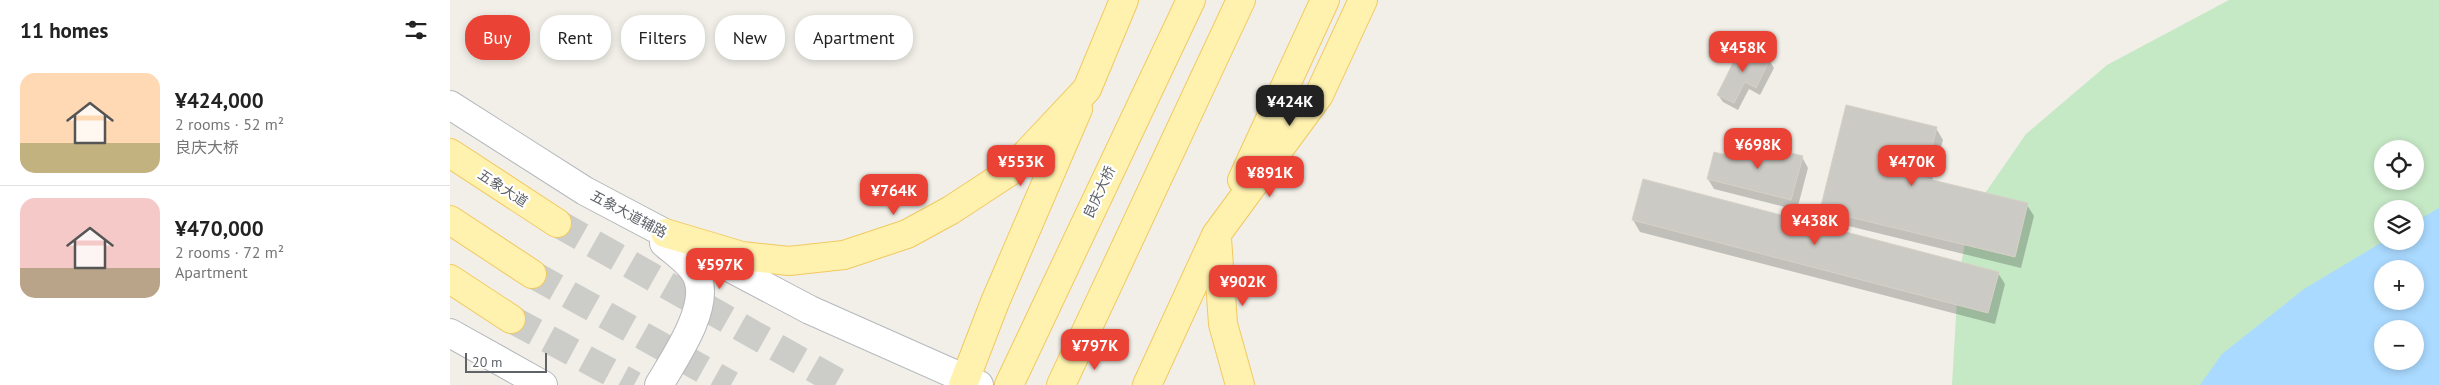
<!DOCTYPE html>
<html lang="en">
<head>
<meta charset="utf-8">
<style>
  body { margin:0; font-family:"PT Sans","Noto Sans SC",sans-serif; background:#f2f2f2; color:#222; height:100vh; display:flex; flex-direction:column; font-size:19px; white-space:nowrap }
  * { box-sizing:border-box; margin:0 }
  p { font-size:16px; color:#767676 }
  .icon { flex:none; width:28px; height:28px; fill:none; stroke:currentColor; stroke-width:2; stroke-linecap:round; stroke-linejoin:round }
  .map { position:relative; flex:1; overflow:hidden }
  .drawer { display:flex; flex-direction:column; background:#fff; width:450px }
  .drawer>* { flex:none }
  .hud { position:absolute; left:15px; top:15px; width:475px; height:45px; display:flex; gap:10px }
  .buttons { position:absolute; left:1924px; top:140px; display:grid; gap:10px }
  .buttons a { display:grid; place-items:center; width:50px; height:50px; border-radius:50%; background:#fff; box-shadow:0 2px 8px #0003; font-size:25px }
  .scale { position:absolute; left:15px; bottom:12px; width:82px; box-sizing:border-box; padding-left:5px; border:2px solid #5f6368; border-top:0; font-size:14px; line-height:18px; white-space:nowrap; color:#5f6368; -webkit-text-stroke:4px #fff; paint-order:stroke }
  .price { position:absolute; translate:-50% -42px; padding:0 11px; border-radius:10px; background:#ea4335; color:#fff; font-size:16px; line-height:32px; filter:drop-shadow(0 1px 2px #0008) }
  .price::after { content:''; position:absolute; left:50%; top:30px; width:15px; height:11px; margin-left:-8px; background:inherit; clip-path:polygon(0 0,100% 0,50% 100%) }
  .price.selected { background:#222; color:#fff }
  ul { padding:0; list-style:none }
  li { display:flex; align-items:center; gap:15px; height:125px; padding:0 20px }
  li+li { border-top:1px solid #e0e0e0 }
  li span { display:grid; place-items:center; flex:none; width:140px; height:100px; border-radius:15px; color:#555 }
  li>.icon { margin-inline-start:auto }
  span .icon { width:60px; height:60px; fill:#fffc; stroke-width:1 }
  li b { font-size:21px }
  h2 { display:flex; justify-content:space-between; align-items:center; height:60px; padding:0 20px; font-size:21px }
  .tag { padding:0 18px; border-radius:20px; background:#fff; box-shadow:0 2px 8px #0003; font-size:18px; line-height:45px }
  .tag.selected { background:#ea4335; color:#fff }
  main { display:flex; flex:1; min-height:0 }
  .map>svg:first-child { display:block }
  .green { fill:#c5e8c5; fill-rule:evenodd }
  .water { fill:#aadaff; fill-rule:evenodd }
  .shadow { fill:#0003 }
  .building { fill:#cccac5; stroke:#d6d1c6 }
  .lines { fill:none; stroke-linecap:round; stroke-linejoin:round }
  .major-tunnel { stroke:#ccccc8; stroke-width:28; stroke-dasharray:28 14; stroke-linecap:butt }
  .minor-casing { stroke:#b5b8bc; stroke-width:30 }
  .major-casing { stroke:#f2c960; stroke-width:30 }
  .minor { stroke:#fff; stroke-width:28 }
  .major { stroke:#fff2af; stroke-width:28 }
  .labels { text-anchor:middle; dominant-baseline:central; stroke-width:4.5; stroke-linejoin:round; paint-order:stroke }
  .street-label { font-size:14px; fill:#5f6368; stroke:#fff }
</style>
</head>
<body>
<main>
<section class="drawer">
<h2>11 homes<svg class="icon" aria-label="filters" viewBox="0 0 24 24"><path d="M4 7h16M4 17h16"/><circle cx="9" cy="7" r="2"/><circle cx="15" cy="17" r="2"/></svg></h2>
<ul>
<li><span style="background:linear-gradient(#ffd9b3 70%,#c2b280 0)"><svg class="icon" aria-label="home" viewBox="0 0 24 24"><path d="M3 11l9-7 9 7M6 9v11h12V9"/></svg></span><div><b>¥424,000</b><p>2 rooms · 52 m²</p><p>良庆大桥</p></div></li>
<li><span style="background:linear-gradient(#f6c9c9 70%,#b9a48a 0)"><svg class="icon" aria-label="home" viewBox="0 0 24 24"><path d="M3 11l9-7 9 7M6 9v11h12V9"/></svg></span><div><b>¥470,000</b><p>2 rooms · 72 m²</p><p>Apartment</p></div></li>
</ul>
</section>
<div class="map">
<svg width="1989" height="385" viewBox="0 0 1989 385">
  <rect width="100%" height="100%" fill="#f1efe8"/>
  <path class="green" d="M1779 0H1989V385H1502L1508 282 1520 215 1576 134 1657 65ZM1932 149H1965V181H1932ZM1932 209H1965V241H1932ZM1932 269H1965V301H1932ZM1932 329H1965V361H1932Z"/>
  <path class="water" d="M1989 208V385H1750L1772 354 1854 289 1934 241H1965V222ZM1932 269H1965V301H1932ZM1932 329H1965V361H1932Z"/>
  <path class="shadow" d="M1292 47 1319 60 1324 68 1310 95 1299 89 1288 110 1273 102 1268 95Z
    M1486 128 1493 140 1482 181 1577 205 1584 216 1571 268 1378 221 1371 210Z
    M1352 157 1358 168 1347 210 1264 189 1258 179 1284 159Z
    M1183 220 1548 273 1555 284 1545 324 1190 232Z"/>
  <path class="building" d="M1292 45 1320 59 1306 88 1295 82 1284 103 1267 95Z
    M1396 105 1487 127 1474 178 1578 203 1565 257 1370 210Z
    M1288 140 1353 156 1341 200 1257 179 1264 152 1283 157Z
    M1193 179 1549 272 1538 313 1182 220Z"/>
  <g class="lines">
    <path class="major-tunnel" d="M107 223 393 385
      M82 274 281 385
      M61 319 184 385"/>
    <g class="minor-casing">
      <path id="minor" d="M0 105 135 191 360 310 529 385
        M0 333 93 385
        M209 385C224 359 259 309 248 279 244 265 224 252 214 243"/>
    </g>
    <g class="major-casing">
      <path id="major" d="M0 153 107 223
        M792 180 875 0
        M0 220 82 274
        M215 233 292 256 339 261 394 255 457 234 501 210 559 172 637 89 674 0
        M767 238 773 324 790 385
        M0 279 61 319
        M513 385 545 302 628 109
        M559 385 741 0
        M611 385 791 0
        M697 385 766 235 869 95 913 0"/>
    </g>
    <use href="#minor" class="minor"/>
    <use href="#major" class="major"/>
  </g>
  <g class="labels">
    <g class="street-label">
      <text transform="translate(53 188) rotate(33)">五象大道</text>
      <text transform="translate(649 192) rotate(-65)">良庆大桥</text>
      <text transform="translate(179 214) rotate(28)">五象大道辅路</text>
    </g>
  </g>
</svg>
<div class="buttons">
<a><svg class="icon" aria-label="locate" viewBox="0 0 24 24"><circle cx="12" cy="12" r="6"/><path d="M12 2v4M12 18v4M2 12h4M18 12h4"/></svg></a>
<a><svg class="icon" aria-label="layers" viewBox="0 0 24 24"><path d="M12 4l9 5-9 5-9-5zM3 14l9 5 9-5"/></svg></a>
<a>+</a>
<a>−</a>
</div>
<div class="scale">20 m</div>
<b class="price" style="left:1293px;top:73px">¥458K</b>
<b class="price selected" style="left:840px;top:127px">¥424K</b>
<b class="price" style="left:1308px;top:170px">¥698K</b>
<b class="price" style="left:571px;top:187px">¥553K</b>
<b class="price" style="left:1462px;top:187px">¥470K</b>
<b class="price" style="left:820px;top:198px">¥891K</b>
<b class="price" style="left:444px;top:216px">¥764K</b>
<b class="price" style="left:1365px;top:246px">¥438K</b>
<b class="price" style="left:270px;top:290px">¥597K</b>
<b class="price" style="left:793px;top:307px">¥902K</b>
<b class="price" style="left:645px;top:371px">¥797K</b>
<div class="hud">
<a class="tag selected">Buy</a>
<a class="tag">Rent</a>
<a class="tag">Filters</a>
<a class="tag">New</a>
<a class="tag">Apartment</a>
</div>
</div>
</main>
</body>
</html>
